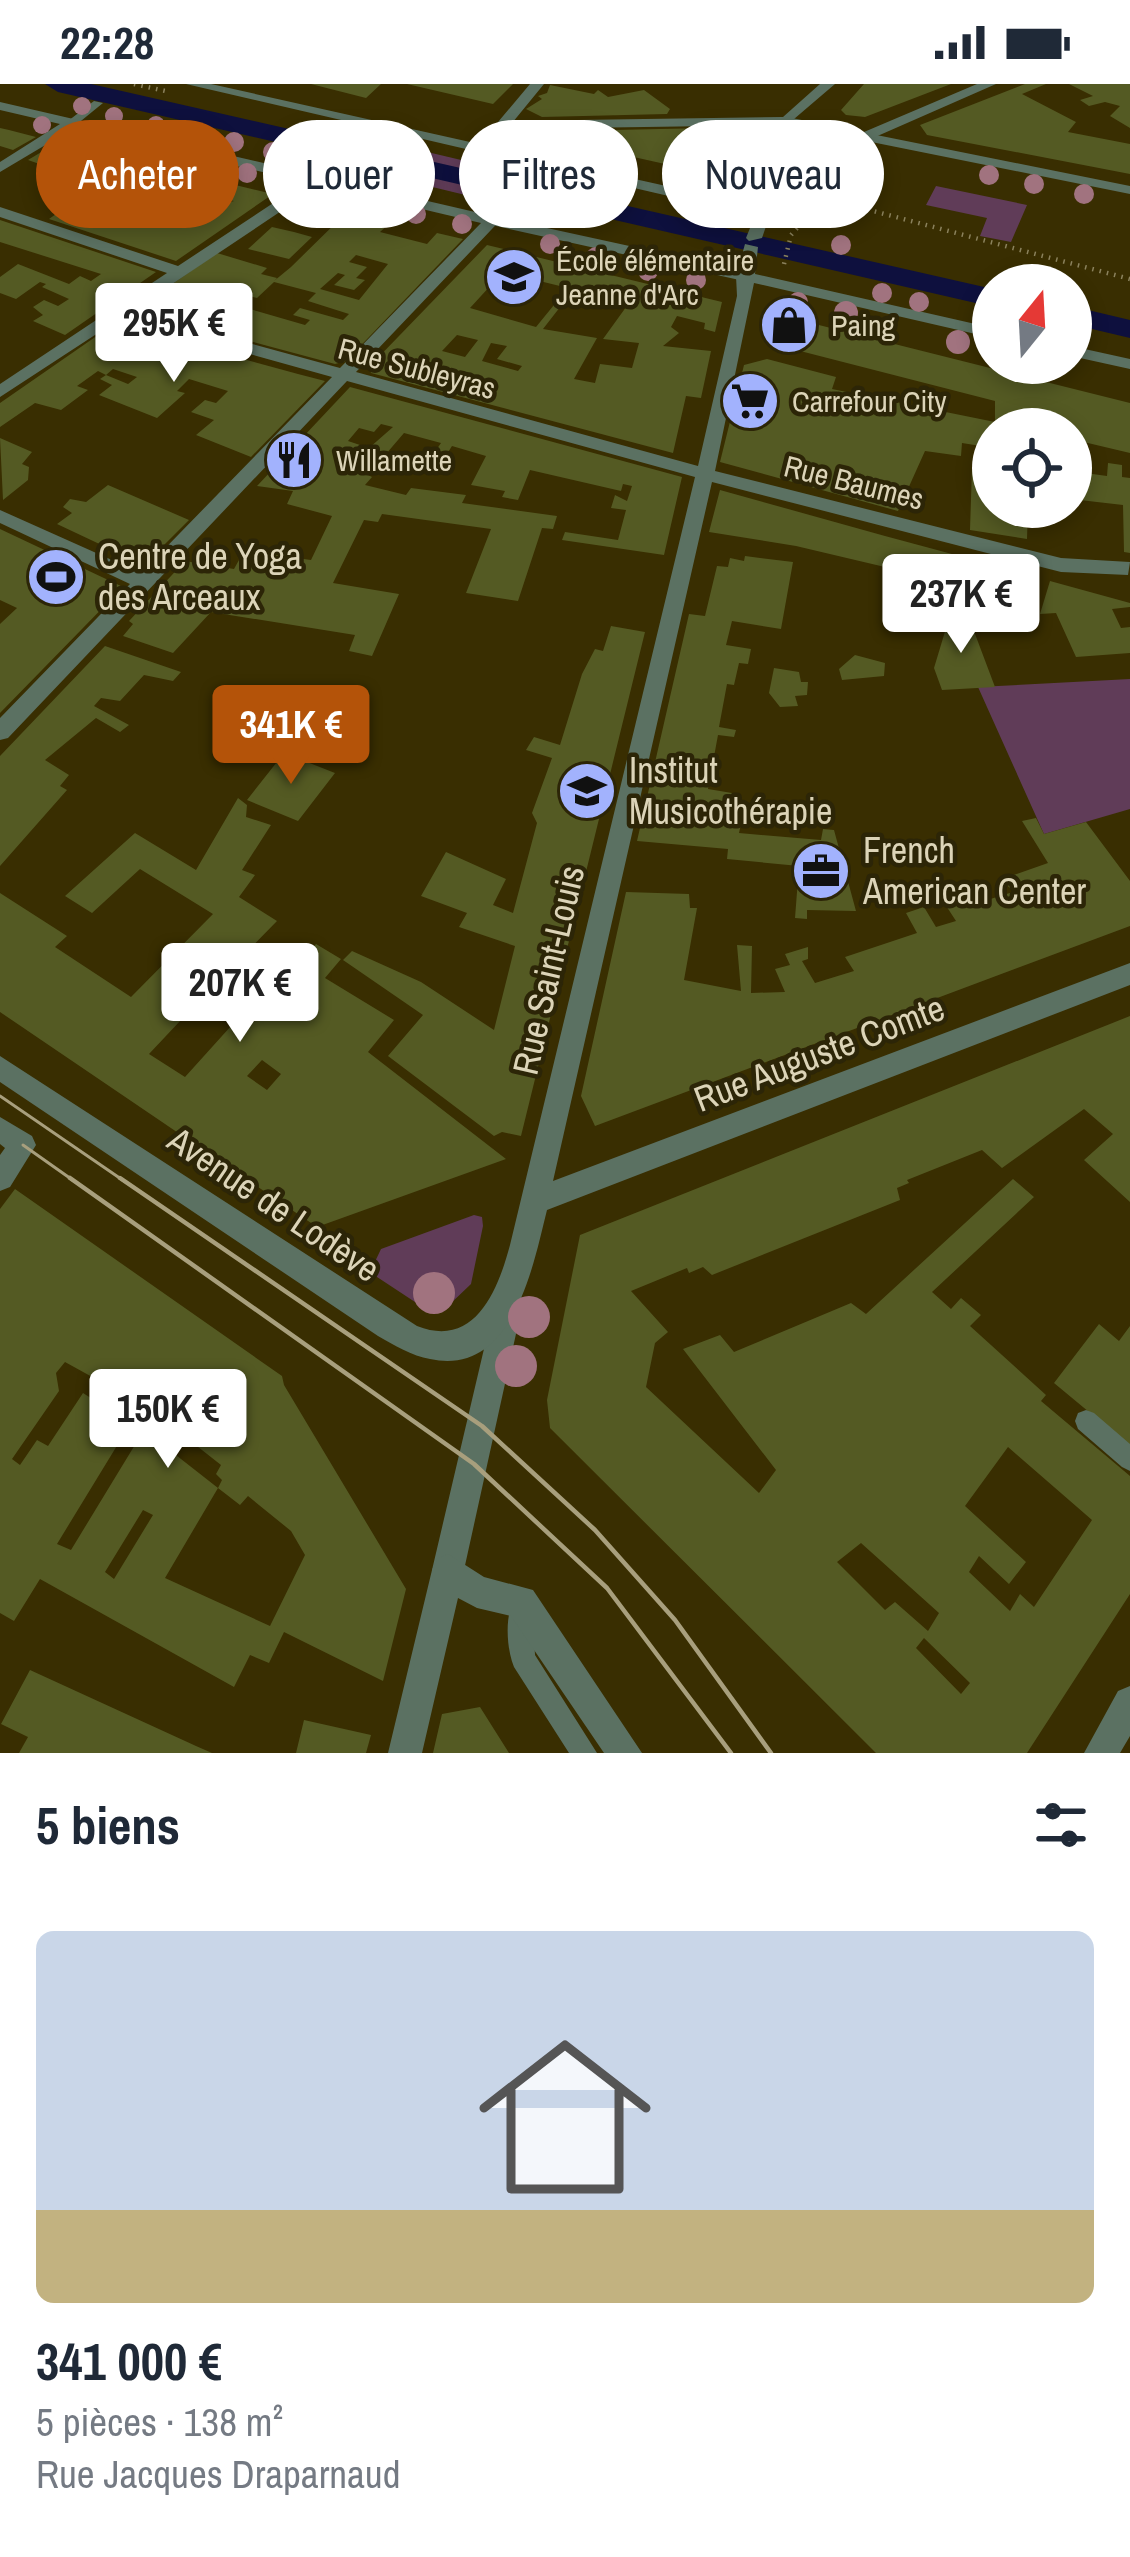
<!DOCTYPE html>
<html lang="fr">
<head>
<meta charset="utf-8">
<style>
  body { margin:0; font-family:"Archivo Narrow",sans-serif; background:#f2f2f3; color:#1f2937; height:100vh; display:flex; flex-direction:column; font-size:45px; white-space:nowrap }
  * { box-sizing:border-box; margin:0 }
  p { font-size:39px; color:#747a83 }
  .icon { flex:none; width:66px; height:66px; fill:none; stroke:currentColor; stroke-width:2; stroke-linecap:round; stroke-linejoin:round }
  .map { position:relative; height:1669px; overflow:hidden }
  .details { display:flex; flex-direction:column; background:#fff; flex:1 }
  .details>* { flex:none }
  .top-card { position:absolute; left:36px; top:36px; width:1059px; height:108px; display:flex; gap:24px }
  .needle { width:78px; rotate:18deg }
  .buttons { position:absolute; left:972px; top:180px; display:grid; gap:24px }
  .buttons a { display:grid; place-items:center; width:120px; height:120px; border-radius:50%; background:#fff; box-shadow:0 6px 18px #0003; font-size:60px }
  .price { position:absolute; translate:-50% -102px; padding:0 27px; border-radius:12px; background:#fff; color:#222; font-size:39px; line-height:78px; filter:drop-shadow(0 3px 6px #0008) }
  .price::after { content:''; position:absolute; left:50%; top:72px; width:36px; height:27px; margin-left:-18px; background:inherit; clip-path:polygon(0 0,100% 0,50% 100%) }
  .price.on { background:#b45309; color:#fff }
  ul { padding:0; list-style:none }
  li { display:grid; align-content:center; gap:24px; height:636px; padding:0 36px }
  li span { display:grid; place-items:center; height:372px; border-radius:18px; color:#555 }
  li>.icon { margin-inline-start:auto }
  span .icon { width:216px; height:216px; fill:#fffc; stroke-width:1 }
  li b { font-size:51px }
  h2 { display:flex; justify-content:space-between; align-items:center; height:144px; padding:0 36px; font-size:51px }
  .pill { padding:0 42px; border-radius:54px; background:#fff; box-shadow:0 6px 18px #0003; font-size:42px; line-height:108px }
  .pill.on { background:#b45309; color:#fff }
  .status { display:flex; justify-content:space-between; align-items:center; height:84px; padding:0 60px; background:#fff; direction:ltr }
  .status svg { height:33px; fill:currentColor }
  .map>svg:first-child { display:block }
  .green { fill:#603c58 }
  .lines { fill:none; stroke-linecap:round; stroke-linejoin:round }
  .canal { fill:#0e103e; fill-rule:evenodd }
  .building { fill:#545a23; fill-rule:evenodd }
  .path { stroke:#8b825d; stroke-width:4.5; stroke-dasharray:1.5 6; stroke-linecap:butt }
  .service { fill:#5b7162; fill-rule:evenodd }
  .pedestrian { fill:#5b7162; fill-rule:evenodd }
  .minor { fill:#5b7162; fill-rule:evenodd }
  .tertiary { fill:#5b7162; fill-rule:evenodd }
  .tram-far1 { stroke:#a89f7d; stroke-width:3 }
  .tram { stroke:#a89f7d; stroke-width:4.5 }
  .tree { fill:#a1737f }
  .labels { text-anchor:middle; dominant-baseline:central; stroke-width:9; stroke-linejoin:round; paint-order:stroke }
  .far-poi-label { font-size:30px; fill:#dcd4b8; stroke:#2c2507; text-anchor:start }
  .far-street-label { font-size:30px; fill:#dcd4b8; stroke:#2c2507 }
  .poi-label { font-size:36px; fill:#dcd4b8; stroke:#2c2507; text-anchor:start }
  .street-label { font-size:36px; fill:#dcd4b8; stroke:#2c2507 }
</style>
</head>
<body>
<div class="status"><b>22:28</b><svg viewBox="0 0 49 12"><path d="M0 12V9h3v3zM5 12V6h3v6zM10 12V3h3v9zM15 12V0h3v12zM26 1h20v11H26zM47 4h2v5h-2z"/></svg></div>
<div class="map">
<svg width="1130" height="1669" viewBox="0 0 1130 1669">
  <rect width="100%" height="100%" fill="#392e01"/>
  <path class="green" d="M351 50 512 88 486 116 321 76Z
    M936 102 1027 121 1011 158 980 152 987 134 926 121Z
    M1130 595V725L1044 750 978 603Z
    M474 1131 482 1133 483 1142 471 1200 448 1222 415 1218 374 1191 372 1184 381 1165Z"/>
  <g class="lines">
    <path class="canal" d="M45 0H91L993 205V223L58 8Z
      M1071 222 1130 236V254L1071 240Z"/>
  </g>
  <path class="building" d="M311 0H381L366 14Z
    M407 0H513L493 20Z
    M864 0H951L865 33 846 31 841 26Z
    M1025 0H1046L1022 10 1076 38 1068 48 1130 60V90L927 51 920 41Z
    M1069 0H1130V44L1110 32 1120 22 1105 18 1089 22 1080 16 1093 12Z
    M550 1 594 10 598 6 608 13 644 6 670 25 667 30 542 33 526 25 542 15 538 12 547 9Z
    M753 43 762 46 750 98 743 104 702 95 705 89 558 56 567 47Z
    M0 44 9 46 36 53 13 66 0 62Z
    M58 58 98 68 273 110 176 177 49 135 63 125 79 130 114 105 95 99 107 90 91 85 79 94 67 92 61 97 38 90 48 83 28 76ZM141 101 160 106 155 110 162 112 168 107 204 118 211 112 234 117 164 136 135 127 140 122 116 114Z
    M348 127 391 138 380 148 427 160 437 149 463 155 346 277 335 280 135 226 217 169 267 184 261 190 277 194 274 197 291 183ZM356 171 388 180 359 216 320 205 338 189 345 191 334 201 354 206 365 196 356 194 367 183 349 178ZM274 198 316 209 308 217 349 230 343 236 300 224 293 231 310 236 305 241 215 215 225 206 257 214Z
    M0 136 156 188 65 251 33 237 43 231 33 223 44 216 58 222 69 215 42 203 46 200 40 198 16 215 0 209V193L18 180 69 200 80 192 91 197 101 190 0 158Z
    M272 143 294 148 312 153 289 175 248 165Z
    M487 161 722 218 715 248 704 245 705 239 677 232 671 243 679 249 663 262 711 267 701 314 686 312 673 369 371 289 369 283ZM503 188 629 219 603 255 639 259 632 284 600 280 595 299 574 295 597 254 543 245 564 218 558 216 536 243 470 224ZM457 251 478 256 465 273 442 267ZM491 259 507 262 497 275 522 282 518 287 482 277Z
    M791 234 1130 319V369L1071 355V345H993V364L962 359 961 372 925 367 898 427 720 378 744 281 767 275 836 293 832 305 995 338V317L769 259 771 240Z
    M114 240 298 290 325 297 251 373 196 351 214 336 191 328 205 316 216 319 228 307 189 295 177 307 185 309 157 334 99 311 112 301 100 295 106 291 128 300 137 293 113 285 106 291 98 287 77 302 88 306 61 326 35 319 0 343V319Z
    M350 303 682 393 664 471 562 456 565 448 618 456 626 426 611 424 615 411 627 417 632 402 623 400 621 407 530 386 518 416 502 413 505 407 471 401 486 372 452 362 440 381 428 378 441 359 404 349 368 391 372 393 365 401 406 411 411 404 466 411 462 419 557 432 553 445 542 444 518 517 466 509 491 445 382 430 378 438 364 436 333 499 399 510 372 572 349 567 355 551 211 528 173 569 123 552 133 540 129 537 185 477 234 485 244 467 311 476 332 432 287 420 293 407 257 402ZM381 340 393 343 369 364 348 357 359 344 374 348Z
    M0 354 32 368 22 380 29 383 28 396 3 416Z
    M1108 379 1122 381V393L1130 394V469L1124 468 1123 421 1071 415V387L1107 392Z
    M972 384 993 386V423H1028L1027 455 970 446Z
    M108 401 189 436 144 481 57 440 72 429 63 423 70 415 86 418Z
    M720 406 885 452 978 477 976 485 968 482 961 501 796 462 709 448Z
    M0 445 123 503 0 629V540L17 524 0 516Z
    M745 472 793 478 781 545 732 537 726 561 751 565 748 580 739 579 734 601 727 600 719 643 736 646 734 653 718 651 708 705 732 709 731 724 743 730 739 749 821 756 823 745 834 746 856 827 807 826V835L795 834 799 782 727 775 728 765 637 757 689 530 705 532 717 482 728 483 730 474 744 477Z
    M1050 497 1130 519V523L1112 525 1121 544 1130 543V569L1076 573 1056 529 1040 530Z
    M953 521 963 524 969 534 995 603 942 606 934 584Z
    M611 542 645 548 521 1052 502 1048 494 1052 388 972 423 931 343 876 352 867 421 898 494 946 515 862 459 843 467 829 421 812 446 768 506 795 493 821 513 829 537 739 532 729 552 674 526 666 534 653 560 661 582 590 595 565 603 567Z
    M105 562 181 588 173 597 144 591 120 617 101 614 94 622 129 641 120 648 96 634 45 676 69 691 60 702 67 706 0 782V672Z
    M855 571 885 579 884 592 842 596 839 585Z
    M774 584 799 588 801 598H808L807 611 795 612 798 622 780 623 769 609Z
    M284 669 335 689 298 737 247 716Z
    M238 714 247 721 246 733 271 741 242 786 255 791 239 813 277 837 219 896 209 918 203 923 197 919 149 970 185 993 296 870 303 874 316 860 341 875 325 894 394 936 368 968 506 1075 317 1143 0 928V809L67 852 55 863 131 913 213 830 140 785 92 829 65 812 135 749 196 786ZM262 976 281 990 267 1006 247 992Z
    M1036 734 1044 750 1086 738 1130 797V842L595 1042 581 1012 626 808 689 810 690 824H697L684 896 741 907 737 861 752 862 751 909 785 908 775 885 790 881 785 870 808 863V875L802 877 815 899 854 887 845 873 917 849 906 829 924 823 936 843 956 837 941 814 973 802 984 817 1013 808 1002 795 1048 779 1022 737Z
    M1130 932V1118L1084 1076 1113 1050 1084 1025 1002 1084 982 1066 907 1096 909 1099 897 1104 900 1116 712 1191 703 1183 689 1189 687 1184 631 1207 668 1248 655 1259 646 1303 759 1409 776 1386 683 1265 720 1251 734 1268 851 1219 866 1230 1013 1095 1034 1113 932 1208 951 1225 961 1214 981 1231 970 1242 1046 1311 1041 1317 1130 1392V1510L1027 1669H876L550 1344 547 1316 580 1151ZM1008 1363 1092 1436 1034 1523 1020 1510 1010 1527 969 1488 979 1472 1009 1500 1026 1478 965 1422ZM861 1459 939 1529 928 1547 895 1518 885 1526 837 1478ZM924 1554 970 1599 961 1610 916 1564Z
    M15 1105 282 1292 284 1301 406 1505 383 1597 284 1548 269 1579 250 1571 234 1603 40 1495 14 1537 0 1529V1125ZM65 1278 94 1294 99 1287 119 1302 105 1323 83 1309 48 1362 37 1356 20 1381 12 1375 59 1307 56 1289ZM137 1317 148 1323 138 1342 144 1346 71 1466 57 1460 129 1342 124 1338ZM155 1329 221 1381 216 1390 222 1396 218 1404 240 1421 248 1412 291 1447 305 1471 270 1542 165 1494 218 1404 144 1346ZM143 1426 153 1431 114 1495 105 1488Z
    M1099 1240 1119 1257 1130 1242V1362L1054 1299Z
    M30 1586 196 1662 212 1669H19L28 1653 1 1640Z
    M480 1623 509 1669H433L442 1630Z
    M304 1636 371 1651 366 1669H296Z"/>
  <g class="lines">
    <path class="path" d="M134 0 170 8
      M824 114 1130 195
      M784 180 791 151 809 130"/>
    <path class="service" d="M94 17 103 19 76 41H68V37Z
      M1086 1326 1094 1329 1130 1360V1387L1122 1383 1078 1345 1075 1337 1078 1329Z
      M521 1517 530 1520 533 1529 535 1571 597 1669H569L514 1583C507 1566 505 1537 512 1520Z"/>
    <path class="pedestrian" d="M787 33 794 37 774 119 762 122 780 37Z
      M492 132 744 187 752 192 744 197 487 140 484 137Z
      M509 1204 519 1208 523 1218 464 1486 459 1497 448 1502 437 1497 432 1486 495 1218 499 1208Z
      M1130 1602V1652L1120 1669H1084L1118 1607Z"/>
    <path class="minor" d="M530 0H544L508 44H498V38Z
      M0 18 488 131 540 78H550V84L356 288 698 382 737 212 736 192 745 160 758 163 755 190 993 244V254L754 199 715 387 1061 474 1130 478 1128 491 1061 488 712 398 553 1097 1130 879V901L547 1126C533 1182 513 1293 430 1275 412 1272 394 1261 378 1252L0 998V972L417 1242C475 1265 498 1206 510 1161L695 393 347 297 8 654 0 656V634L130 500 0 439V426L141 489 332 293 121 234 0 313V300L167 189 0 133V123L178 182 305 98 74 44 0 88V78L60 40 0 26ZM320 101 481 139 340 284 132 227Z
      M787 33 1130 102V110L782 40 780 37Z
      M767 115 774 119 762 154 749 157 746 154 760 119Z
      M1071 262 1130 275V285L1071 272Z
      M0 1033 32 1052 36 1061 10 1103 0 1107V1071L5 1064 0 1060Z
      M448 1470 484 1493 533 1506 642 1669H604L511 1532 477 1524 458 1514 422 1669H388L432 1486 437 1475Z"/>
    <path class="tertiary" d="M186 0H211L479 60 503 37 783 33 820 0H835L787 41 507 45 491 63 729 116 764 115 796 101 831 62 977 0H996L841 68 806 107 767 123 729 126Z"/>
    <path class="tram-far1" d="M0 1012 124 1097
      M23 1061 74 1097"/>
    <path class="tram" d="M70 1094 474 1380 607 1504 731 1669
      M120 1094 482 1342 595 1446 675 1536 771 1669"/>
  </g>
  <g class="tree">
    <circle cx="82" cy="22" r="9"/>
    <circle cx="114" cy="32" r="9"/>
    <circle cx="42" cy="41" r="9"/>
    <circle cx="156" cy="41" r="9"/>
    <circle cx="200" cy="50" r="9"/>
    <circle cx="234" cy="58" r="10"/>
    <circle cx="273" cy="68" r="10"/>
    <circle cx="314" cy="77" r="10"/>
    <circle cx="355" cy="87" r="10"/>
    <circle cx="247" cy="89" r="10"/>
    <circle cx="989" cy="91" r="10"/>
    <circle cx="393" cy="96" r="10"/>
    <circle cx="1034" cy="100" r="10"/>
    <circle cx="1084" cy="110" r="10"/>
    <circle cx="531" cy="128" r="10"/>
    <circle cx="416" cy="130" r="10"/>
    <circle cx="462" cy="140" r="10"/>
    <circle cx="550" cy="160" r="10"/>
    <circle cx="841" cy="161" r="10"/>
    <circle cx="596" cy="173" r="10"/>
    <circle cx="648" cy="187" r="10"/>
    <circle cx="696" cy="196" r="10"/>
    <circle cx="882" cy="209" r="10"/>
    <circle cx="798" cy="218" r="10"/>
    <circle cx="919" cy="218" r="10"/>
    <circle cx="846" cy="229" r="12"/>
    <circle cx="958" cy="258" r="12"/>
    <circle cx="434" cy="1209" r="21"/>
    <circle cx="529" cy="1233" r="21"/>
    <circle cx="516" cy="1282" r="21"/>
  </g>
  <defs>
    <g id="school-disc" transform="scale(3)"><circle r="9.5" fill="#a2b2fd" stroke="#2c2507"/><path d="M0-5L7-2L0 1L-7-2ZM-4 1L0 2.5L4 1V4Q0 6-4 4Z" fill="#111"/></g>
    <g id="shop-disc" transform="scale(3)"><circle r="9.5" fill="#a2b2fd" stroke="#2c2507"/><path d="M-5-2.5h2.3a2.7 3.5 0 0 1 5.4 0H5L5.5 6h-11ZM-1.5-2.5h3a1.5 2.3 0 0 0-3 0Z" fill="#111"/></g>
    <g id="supermarket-disc" transform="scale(3)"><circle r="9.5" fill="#a2b2fd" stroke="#2c2507"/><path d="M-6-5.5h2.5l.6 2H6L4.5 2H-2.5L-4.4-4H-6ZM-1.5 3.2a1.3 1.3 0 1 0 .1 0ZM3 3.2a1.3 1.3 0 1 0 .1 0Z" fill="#111"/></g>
    <g id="restaurant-disc" transform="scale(3)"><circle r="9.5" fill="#a2b2fd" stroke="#2c2507"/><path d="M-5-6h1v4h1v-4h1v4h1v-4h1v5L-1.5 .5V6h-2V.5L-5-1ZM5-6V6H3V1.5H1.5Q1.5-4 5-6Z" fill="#111"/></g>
    <g id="stadium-disc" transform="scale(3)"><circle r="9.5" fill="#a2b2fd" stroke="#2c2507"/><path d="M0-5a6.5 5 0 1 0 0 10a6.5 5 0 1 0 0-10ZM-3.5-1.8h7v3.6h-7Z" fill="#111"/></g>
    <g id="university-disc" transform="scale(3)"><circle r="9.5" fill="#a2b2fd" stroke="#2c2507"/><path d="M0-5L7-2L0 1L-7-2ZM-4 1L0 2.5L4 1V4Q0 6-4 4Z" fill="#111"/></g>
    <g id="office-disc" transform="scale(3)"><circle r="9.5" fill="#a2b2fd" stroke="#2c2507"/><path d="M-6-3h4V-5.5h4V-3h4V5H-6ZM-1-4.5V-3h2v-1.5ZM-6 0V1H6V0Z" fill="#111"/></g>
  </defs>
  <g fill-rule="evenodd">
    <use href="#school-disc" x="514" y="193"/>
    <use href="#shop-disc" x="789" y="241"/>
    <use href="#supermarket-disc" x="750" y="317"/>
    <use href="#restaurant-disc" x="294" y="376"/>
    <use href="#stadium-disc" x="56" y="493"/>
    <use href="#university-disc" x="587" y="707"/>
    <use href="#office-disc" x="821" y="787"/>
  </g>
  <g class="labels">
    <g class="far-poi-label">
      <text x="556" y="176">École élémentaire<tspan x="556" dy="34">Jeanne d'Arc</tspan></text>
      <text x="831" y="241">Paing</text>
      <text x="792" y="317">Carrefour City</text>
      <text x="336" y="376">Willamette</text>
    </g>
    <g class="far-street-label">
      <text transform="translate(417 284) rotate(15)">Rue Subleyras</text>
      <text transform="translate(854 398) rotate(14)">Rue Baumes</text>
    </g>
    <g class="poi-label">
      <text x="98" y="472">Centre de Yoga<tspan x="98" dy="41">des Arceaux</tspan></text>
      <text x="629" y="686">Institut<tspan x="629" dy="41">Musicothérapie</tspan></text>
      <text x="863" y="766">French<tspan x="863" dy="41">American Center</tspan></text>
    </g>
    <g class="street-label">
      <text transform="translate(548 886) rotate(-77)">Rue Saint-Louis</text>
      <text transform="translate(819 969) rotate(-21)">Rue Auguste Comte</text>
      <text transform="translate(274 1120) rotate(34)">Avenue de Lodève</text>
    </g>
  </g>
</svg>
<div class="buttons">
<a><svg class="needle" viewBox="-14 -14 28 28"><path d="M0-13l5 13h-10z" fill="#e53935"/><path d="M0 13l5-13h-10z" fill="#747a83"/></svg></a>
<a><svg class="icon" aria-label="locate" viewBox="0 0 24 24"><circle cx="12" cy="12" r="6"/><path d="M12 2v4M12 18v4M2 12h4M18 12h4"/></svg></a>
</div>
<b class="price" style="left:174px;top:301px">295K €</b>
<b class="price" style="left:961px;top:572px">237K €</b>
<b class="price on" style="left:291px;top:703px">341K €</b>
<b class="price" style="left:240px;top:961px">207K €</b>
<b class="price" style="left:168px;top:1387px">150K €</b>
<div class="top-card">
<a class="pill on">Acheter</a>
<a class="pill">Louer</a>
<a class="pill">Filtres</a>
<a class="pill">Nouveau</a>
</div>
</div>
<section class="details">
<h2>5 biens<svg class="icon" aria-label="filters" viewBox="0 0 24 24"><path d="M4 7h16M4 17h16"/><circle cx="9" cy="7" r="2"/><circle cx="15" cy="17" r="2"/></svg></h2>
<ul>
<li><span style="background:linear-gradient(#c9d6e8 75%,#c2b280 0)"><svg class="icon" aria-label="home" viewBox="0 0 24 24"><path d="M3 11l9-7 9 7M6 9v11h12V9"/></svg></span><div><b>341 000 €</b><p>5 pièces · 138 m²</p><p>Rue Jacques Draparnaud</p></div></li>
</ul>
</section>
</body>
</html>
